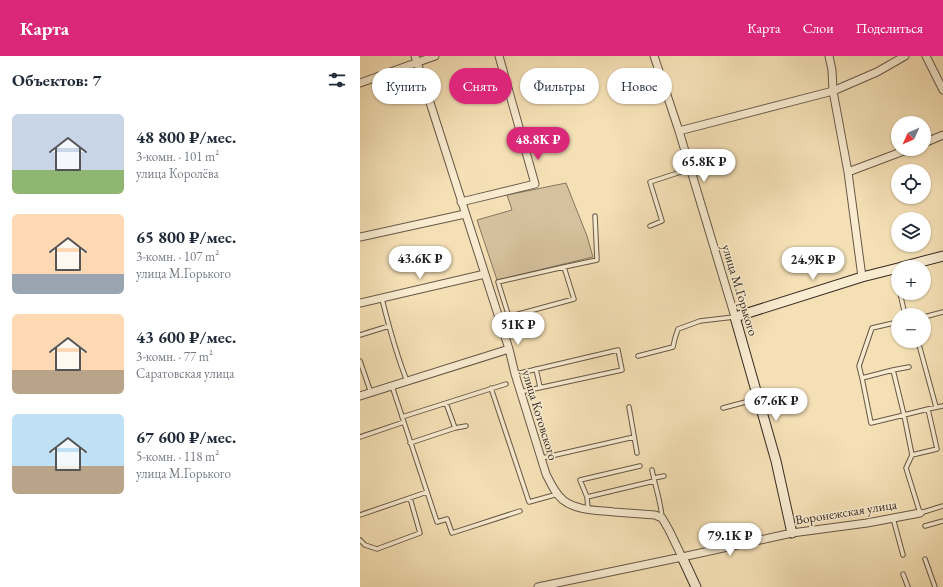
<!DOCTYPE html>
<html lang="ru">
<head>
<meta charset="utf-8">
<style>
  body { margin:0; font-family:"EB Garamond",serif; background:#f2f2f3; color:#1f2937; height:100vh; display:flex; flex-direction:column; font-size:15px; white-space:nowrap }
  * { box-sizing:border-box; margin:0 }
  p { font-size:13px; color:#747a83 }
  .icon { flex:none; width:22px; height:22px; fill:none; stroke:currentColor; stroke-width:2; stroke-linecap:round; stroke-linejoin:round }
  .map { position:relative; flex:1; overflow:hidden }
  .side { display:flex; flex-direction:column; background:#fff; width:360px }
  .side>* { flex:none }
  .hud { position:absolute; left:12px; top:12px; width:380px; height:36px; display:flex; gap:8px }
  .needle { width:26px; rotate:225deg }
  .buttons { position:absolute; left:531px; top:60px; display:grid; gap:8px }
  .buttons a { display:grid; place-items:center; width:40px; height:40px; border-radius:50%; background:#fff; box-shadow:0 1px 3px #0004; font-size:20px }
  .price { position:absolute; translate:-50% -34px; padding:0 9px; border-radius:14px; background:#fff; color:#222; font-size:13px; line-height:26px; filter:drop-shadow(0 1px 2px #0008) }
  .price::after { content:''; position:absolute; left:50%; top:24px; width:12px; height:9px; margin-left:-6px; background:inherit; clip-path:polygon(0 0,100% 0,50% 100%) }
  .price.on { background:#db2777; color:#fff }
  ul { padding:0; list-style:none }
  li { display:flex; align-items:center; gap:12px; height:100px; padding:0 12px }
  li span { display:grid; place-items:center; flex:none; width:112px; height:80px; border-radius:6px; color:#555 }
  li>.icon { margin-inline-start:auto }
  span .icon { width:48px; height:48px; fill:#fffc; stroke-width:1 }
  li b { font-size:17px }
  h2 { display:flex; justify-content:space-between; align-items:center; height:48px; padding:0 12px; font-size:17px }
  .pill { padding:0 14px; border-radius:18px; background:#fff; box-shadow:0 1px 3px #0004; font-size:14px; line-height:36px }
  .pill.on { background:#db2777; color:#fff }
  header { display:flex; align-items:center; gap:24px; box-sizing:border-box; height:56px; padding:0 20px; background:#db2777; color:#fff }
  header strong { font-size:19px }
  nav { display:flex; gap:22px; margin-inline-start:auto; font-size:14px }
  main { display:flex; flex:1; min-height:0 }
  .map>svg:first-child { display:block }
  .green { fill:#d5c19d; stroke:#867660 }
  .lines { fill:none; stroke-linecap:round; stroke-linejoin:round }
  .lane-casing { stroke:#665847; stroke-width:5.5 }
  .street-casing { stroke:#665847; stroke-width:9 }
  .secondary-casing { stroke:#372b22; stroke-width:11 }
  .lane { stroke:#f8ebd0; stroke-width:3.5 }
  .street { stroke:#f8ebd0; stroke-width:7 }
  .secondary { stroke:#f8ebd0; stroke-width:9 }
  .labels { text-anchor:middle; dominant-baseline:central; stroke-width:3; stroke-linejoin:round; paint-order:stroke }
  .street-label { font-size:13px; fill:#372b22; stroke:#f8ebd0 }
</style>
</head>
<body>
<header>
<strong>Карта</strong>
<nav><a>Карта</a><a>Слои</a><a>Поделиться</a></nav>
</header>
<main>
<section class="side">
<h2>Объектов: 7<svg class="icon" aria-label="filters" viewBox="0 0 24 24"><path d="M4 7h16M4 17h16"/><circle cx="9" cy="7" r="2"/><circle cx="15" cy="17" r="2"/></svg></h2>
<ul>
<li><span style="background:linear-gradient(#c9d6e8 70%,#8fb573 0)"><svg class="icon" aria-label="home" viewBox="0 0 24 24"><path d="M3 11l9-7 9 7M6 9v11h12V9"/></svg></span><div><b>48 800 ₽/мес.</b><p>3-комн. · 101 m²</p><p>улица Королёва</p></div></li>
<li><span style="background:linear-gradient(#ffd9b3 75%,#9aa5b1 0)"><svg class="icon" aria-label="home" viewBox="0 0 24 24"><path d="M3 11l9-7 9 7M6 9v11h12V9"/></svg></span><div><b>65 800 ₽/мес.</b><p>3-комн. · 107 m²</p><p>улица М.Горького</p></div></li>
<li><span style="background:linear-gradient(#ffd9b3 70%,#b9a48a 0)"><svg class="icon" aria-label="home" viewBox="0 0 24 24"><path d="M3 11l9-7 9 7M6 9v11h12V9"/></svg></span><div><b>43 600 ₽/мес.</b><p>3-комн. · 77 m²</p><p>Саратовская улица</p></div></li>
<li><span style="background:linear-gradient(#bfe0f5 65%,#b9a48a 0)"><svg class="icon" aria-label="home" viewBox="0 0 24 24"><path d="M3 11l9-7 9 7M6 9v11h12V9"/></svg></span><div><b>67 600 ₽/мес.</b><p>5-комн. · 118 m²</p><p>улица М.Горького</p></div></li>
</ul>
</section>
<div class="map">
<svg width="583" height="531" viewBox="0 0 583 531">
  <rect width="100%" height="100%" fill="#f5e0b6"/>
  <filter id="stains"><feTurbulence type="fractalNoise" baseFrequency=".005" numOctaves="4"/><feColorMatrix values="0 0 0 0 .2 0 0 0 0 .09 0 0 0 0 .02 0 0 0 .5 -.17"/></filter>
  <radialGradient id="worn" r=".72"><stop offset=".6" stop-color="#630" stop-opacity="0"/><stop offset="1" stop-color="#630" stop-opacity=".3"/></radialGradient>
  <path class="green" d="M206 127 227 180 233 201 137 224 117 164 152 154 147 139Z"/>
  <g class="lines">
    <g class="lane-casing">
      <path id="lane" d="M290 170 302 165 290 126 330 113
        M204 211 237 204 235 160
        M534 214 538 230
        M540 237 545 259
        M22 243C29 271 36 298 47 325
        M564 261 583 256
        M140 263 214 243 204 211 138 226 149 261
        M0 279 29 270
        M558 285 576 351
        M278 300 313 291 315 282 318 273 340 265 374 261
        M0 305 11 337
        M176 313 180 331
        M533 314 544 359 511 367 502 322Z
        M533 314 549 311
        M156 318 258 294 262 314 160 336
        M502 322 499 310 512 272 538 266
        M32 330 77 466 87 463 92 477 160 455
        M131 332 169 446 198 438
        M86 347 95 372
        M269 351 277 397
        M363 352 397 343
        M568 353 544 359 552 399 546 412 560 457 583 450
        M42 361 146 328
        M0 381 44 366
        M50 387 95 372 106 370
        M552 399 577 393 568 353 583 350
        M182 402 274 381
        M292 414C295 430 301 446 302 462
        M294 422 304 420
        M227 441 294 425
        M228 453 227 441 220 424 280 410
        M0 459 67 436
        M533 462 543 499
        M565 470 583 465
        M0 484 5 489 17 493 60 477 50 442
        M565 503 575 531
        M543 518 548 531"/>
    </g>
    <g class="street-casing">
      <path id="street" d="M55 0 57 6 149 293 155 318 186 418C191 428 195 437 203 444 217 455 238 454 254 456 268 457 281 458 295 459L302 462 309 474 322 501
        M294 0 319 75 375 261
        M469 0 472 14 473 35 488 116 502 221
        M566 0 583 34
        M0 27 75 0
        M319 75 473 35 517 16 545 0
        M564 87 583 79
        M488 116 549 93
        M101 146 175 128 139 0
        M0 181 105 158
        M0 247 125 218
        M0 340 149 293
        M178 531 322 501 432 477 507 467 560 457"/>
    </g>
    <g class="secondary-casing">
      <path id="secondary" d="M541 211 583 200
        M432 477 416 405 375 261 502 221 538 212
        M322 501 336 531"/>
    </g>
    <use href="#lane" class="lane"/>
    <use href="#street" class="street"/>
    <use href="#secondary" class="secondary"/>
  </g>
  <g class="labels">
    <g class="street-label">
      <text transform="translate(380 234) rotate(73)">улица М.Горького</text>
      <text transform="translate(180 359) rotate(73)">улица Котовского</text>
      <text transform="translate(486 456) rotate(-9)">Воронежская улица</text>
    </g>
  </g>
  <rect width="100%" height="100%" filter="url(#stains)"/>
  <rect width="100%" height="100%" fill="url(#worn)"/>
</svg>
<div class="buttons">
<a><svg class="needle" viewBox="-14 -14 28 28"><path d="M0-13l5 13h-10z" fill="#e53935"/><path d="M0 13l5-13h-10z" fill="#747a83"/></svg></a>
<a><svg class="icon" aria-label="locate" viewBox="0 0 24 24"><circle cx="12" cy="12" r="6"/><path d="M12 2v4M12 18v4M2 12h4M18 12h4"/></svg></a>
<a><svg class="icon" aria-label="layers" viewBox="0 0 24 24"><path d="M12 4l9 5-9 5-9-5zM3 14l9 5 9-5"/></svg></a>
<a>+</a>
<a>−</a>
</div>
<b class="price on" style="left:178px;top:105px">48.8K ₽</b>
<b class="price" style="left:344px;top:127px">65.8K ₽</b>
<b class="price" style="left:60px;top:224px">43.6K ₽</b>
<b class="price" style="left:453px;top:225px">24.9K ₽</b>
<b class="price" style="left:158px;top:290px">51K ₽</b>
<b class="price" style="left:416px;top:366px">67.6K ₽</b>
<b class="price" style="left:370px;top:501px">79.1K ₽</b>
<div class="hud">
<a class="pill">Купить</a>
<a class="pill on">Снять</a>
<a class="pill">Фильтры</a>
<a class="pill">Новое</a>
</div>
</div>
</main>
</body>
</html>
